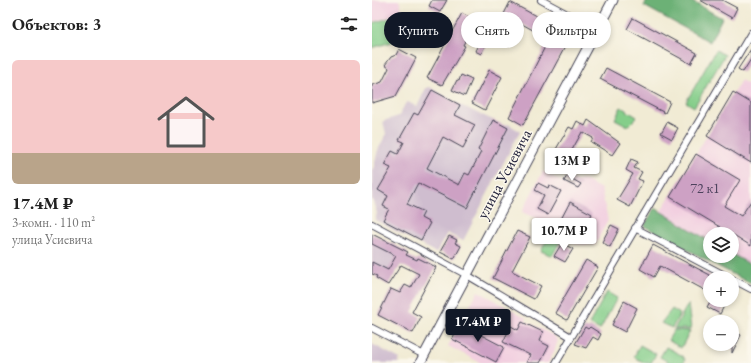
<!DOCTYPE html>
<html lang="ru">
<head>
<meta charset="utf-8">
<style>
  body { margin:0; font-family:"EB Garamond",serif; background:#f6f6f6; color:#222; height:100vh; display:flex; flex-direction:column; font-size:15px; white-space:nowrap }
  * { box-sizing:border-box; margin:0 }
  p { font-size:13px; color:#767676 }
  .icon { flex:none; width:22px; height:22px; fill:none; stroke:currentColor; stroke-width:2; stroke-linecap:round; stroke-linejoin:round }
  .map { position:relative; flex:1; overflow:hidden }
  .drawer { display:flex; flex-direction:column; background:#fff; width:372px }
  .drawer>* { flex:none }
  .guide { position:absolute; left:12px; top:12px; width:307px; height:36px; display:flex; gap:8px }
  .fabs { position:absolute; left:331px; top:227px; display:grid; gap:8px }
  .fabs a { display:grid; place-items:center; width:36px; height:36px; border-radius:50%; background:#fff; box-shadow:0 2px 6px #0003; font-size:20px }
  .price { position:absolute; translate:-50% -34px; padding:0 9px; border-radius:4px; background:#fff; color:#222; font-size:13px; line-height:26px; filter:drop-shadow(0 1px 2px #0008) }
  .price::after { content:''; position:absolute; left:50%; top:24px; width:12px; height:9px; margin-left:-6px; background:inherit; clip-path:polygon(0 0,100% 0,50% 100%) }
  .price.current { background:#111827; color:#fff }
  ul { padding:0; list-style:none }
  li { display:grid; align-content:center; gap:8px; height:212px; padding:0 12px }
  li+li { border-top:1px solid #e0e0e0 }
  li span { display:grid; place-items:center; height:124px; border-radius:6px; color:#555 }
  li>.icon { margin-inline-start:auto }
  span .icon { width:72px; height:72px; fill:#fffc; stroke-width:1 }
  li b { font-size:17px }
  h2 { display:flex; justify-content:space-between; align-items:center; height:48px; padding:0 12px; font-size:17px }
  .tag { padding:0 14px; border-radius:18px; background:#fff; box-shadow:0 2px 6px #0003; font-size:14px; line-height:36px }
  .tag.current { background:#111827; color:#fff }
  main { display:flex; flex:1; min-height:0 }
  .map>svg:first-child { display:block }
  .built { fill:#f2cfe0 }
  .industrial { fill:#cfbdcf }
  .green { fill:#85ce8a; stroke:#547862 }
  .forest { fill:#6cb176; stroke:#476a58 }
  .building { fill:#cda1c4 }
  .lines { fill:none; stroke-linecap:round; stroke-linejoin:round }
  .street-casing { stroke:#414052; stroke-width:8 }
  .secondary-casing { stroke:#414052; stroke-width:11 }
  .street { stroke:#fff; stroke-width:6 }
  .secondary { stroke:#fff; stroke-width:9 }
  .labels { text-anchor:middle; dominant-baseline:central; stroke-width:3; stroke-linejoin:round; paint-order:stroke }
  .number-label { font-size:14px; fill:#4d425d }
  .street-label { font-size:16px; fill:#22223b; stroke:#fbf7ec }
</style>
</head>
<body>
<main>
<section class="drawer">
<h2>Объектов: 3<svg class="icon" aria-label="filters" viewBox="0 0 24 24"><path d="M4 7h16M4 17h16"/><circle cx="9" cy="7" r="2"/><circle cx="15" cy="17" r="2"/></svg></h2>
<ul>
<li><span style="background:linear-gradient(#f6c9c9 75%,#b9a48a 0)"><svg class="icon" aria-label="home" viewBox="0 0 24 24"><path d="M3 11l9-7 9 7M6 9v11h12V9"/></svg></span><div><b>17.4M ₽</b><p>3-комн. · 110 m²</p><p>улица Усиевича</p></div></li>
</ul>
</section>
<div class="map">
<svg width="379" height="363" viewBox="0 0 379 363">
  <rect width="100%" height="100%" fill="#fbf7ec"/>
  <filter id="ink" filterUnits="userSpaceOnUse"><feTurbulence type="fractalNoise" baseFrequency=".025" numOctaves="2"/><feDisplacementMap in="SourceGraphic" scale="8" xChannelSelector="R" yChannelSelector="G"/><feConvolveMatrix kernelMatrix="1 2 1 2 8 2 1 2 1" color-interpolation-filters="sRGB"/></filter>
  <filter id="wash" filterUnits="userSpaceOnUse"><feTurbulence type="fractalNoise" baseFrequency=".012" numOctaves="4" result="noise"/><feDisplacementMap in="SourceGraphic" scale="16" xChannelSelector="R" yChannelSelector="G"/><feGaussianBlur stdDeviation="0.9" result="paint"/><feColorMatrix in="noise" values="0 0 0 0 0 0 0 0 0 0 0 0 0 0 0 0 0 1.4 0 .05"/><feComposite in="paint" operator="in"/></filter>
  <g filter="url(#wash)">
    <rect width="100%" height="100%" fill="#f1ebd4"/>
    <path class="built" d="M0 0H27L31 13 0 22Z
      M369 80 379 86V270L360 256V234H338V246L286 216Z
      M171 171 196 185 210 179 229 189 236 220 223 245 205 244 173 227 174 223 150 212Z
      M106 291 155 318 154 321 182 336 186 340 183 349 176 363H109L76 346Z"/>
    <path class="industrial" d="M58 87 88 105 132 125 136 124 148 131 91 241 75 233 64 253 3 220 5 213 0 199V174L6 150 14 134 11 121 27 116 33 104 36 102 45 107 54 88Z
      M0 234 36 252 16 285 4 278 5 276 0 274Z
      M0 344 28 359 26 363H0Z"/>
    <path class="green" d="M54 13 67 20 57 40 44 33Z
      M32 14 39 36 0 48V23Z
      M344 50 353 55 322 107 314 102Z
      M249 107 265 117 256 126 243 119Z
      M177 236 188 242 180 256 169 251Z
      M235 292 245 298 228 330 217 324Z
      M316 304 319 329H302Z
      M300 309 308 314 300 328 289 323Z
      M302 330 318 331 309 348 296 340Z
      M268 345 284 354 279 363H273L262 357Z
      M294 347 311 356 313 360 311 363H298L288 357Z"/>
    <path class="forest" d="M275 0H317L350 18 338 42 272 6Z
      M28 19H32L39 34 38 37 33 38 30 37 29 30 24 23Z
      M283 208 338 241V256H360V254L379 265V284L272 226Z"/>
    <g id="blocks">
      <path class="building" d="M60 0H75L68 12 57 6Z
        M328 0H350L365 8 360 18Z
        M138 2 188 29 183 39 194 45 151 125 137 117 177 39 132 14Z
        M90 13 104 21 91 45 93 46 70 85 55 78Z
        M261 18 325 53 319 64 255 29Z
        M114 29 120 32 109 54 103 51Z
        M27 49 44 58 24 96 0 103V85L10 82 17 68 13 65 19 57 24 55Z
        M379 49V59L371 72 366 69Z
        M234 68 298 102 293 113 228 79Z
        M117 70 130 77 113 110 100 103Z
        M89 75 100 80 93 96 80 90 85 80 87 81Z
        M60 90 88 105 83 115 103 125 91 148 71 137 55 168 87 185 93 173 97 175 109 152 106 150 121 120 136 128 95 208 46 183 35 204 52 212 49 218 58 223 49 240 11 220 17 209 11 206 16 196 6 190 19 168 12 165 20 151 26 154 32 142 27 140 42 113 46 115Z
        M361 92 379 103V163L335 136Z
        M216 120 248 143 240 155 219 142 221 138 210 132 190 168 177 161 197 127 201 129 205 121 213 126Z
        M295 122 306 128 300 139 289 133Z
        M324 154 368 180 352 206 369 216 379 201V246L354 230 352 233 346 229 348 227 298 197Z
        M259 159 266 162 262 168 270 172 266 179 271 181 258 207 245 200 261 174 254 170Z
        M195 176 209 184 206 188 192 181Z
        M166 183 176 188 177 185 189 191 176 215 165 209 172 195 163 190Z
        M198 202 220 214 209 234 187 223Z
        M239 225 247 229 238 247 230 242Z
        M145 231 158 237 140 271 169 286 162 299 121 278Z
        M0 234 36 252 34 255 45 260 46 258 64 267 40 312 49 317 41 333 6 315 19 289 28 293 33 285 39 288 47 274 29 265 16 285 4 278 5 276 0 274V262L16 270 24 256 0 244Z
        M77 236 85 240 83 243 89 246 82 259 68 252Z
        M190 243 201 249 193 262 182 256Z
        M281 245 338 275V293L288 266 282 277 268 269Z
        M214 260 226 267 195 320 183 313Z
        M339 300H355L348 314 335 307Z
        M252 301 265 308 253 332 240 325Z
        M150 322 171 332 167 341 177 346 168 363H154L158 355 131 342 139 326 146 330Z
        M88 324 132 347 124 362 80 339Z
        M213 327 216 329 218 327 229 334 226 340 221 337 214 348 203 344Z
        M360 330 369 335 360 353Z"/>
    </g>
  </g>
  <g filter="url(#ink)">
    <use href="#blocks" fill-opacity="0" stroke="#414052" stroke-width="1"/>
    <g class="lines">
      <g class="street-casing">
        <path id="street" d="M169 0 225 30
          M0 224 95 275 199 337
          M263 228 358 278
          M360 279 379 289
          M0 328 52 355
          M184 363 379 33"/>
      </g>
      <g class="secondary-casing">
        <path id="secondary" d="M48 363 241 0"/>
      </g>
      <use href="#street" class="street"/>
      <use href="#secondary" class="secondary"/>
    </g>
  </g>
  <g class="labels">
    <g class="number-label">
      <text x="333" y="188">72 к1</text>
    </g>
    <g class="street-label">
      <text transform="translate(132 174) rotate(-62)">улица Усиевича</text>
    </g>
  </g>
</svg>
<div class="fabs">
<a><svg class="icon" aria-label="layers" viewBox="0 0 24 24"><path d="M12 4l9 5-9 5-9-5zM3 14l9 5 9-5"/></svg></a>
<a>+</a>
<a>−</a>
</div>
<b class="price" style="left:200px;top:182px">13M ₽</b>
<b class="price" style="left:192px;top:252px">10.7M ₽</b>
<b class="price current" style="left:106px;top:343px">17.4M ₽</b>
<div class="guide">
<a class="tag current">Купить</a>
<a class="tag">Снять</a>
<a class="tag">Фильтры</a>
</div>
</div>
</main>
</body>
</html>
